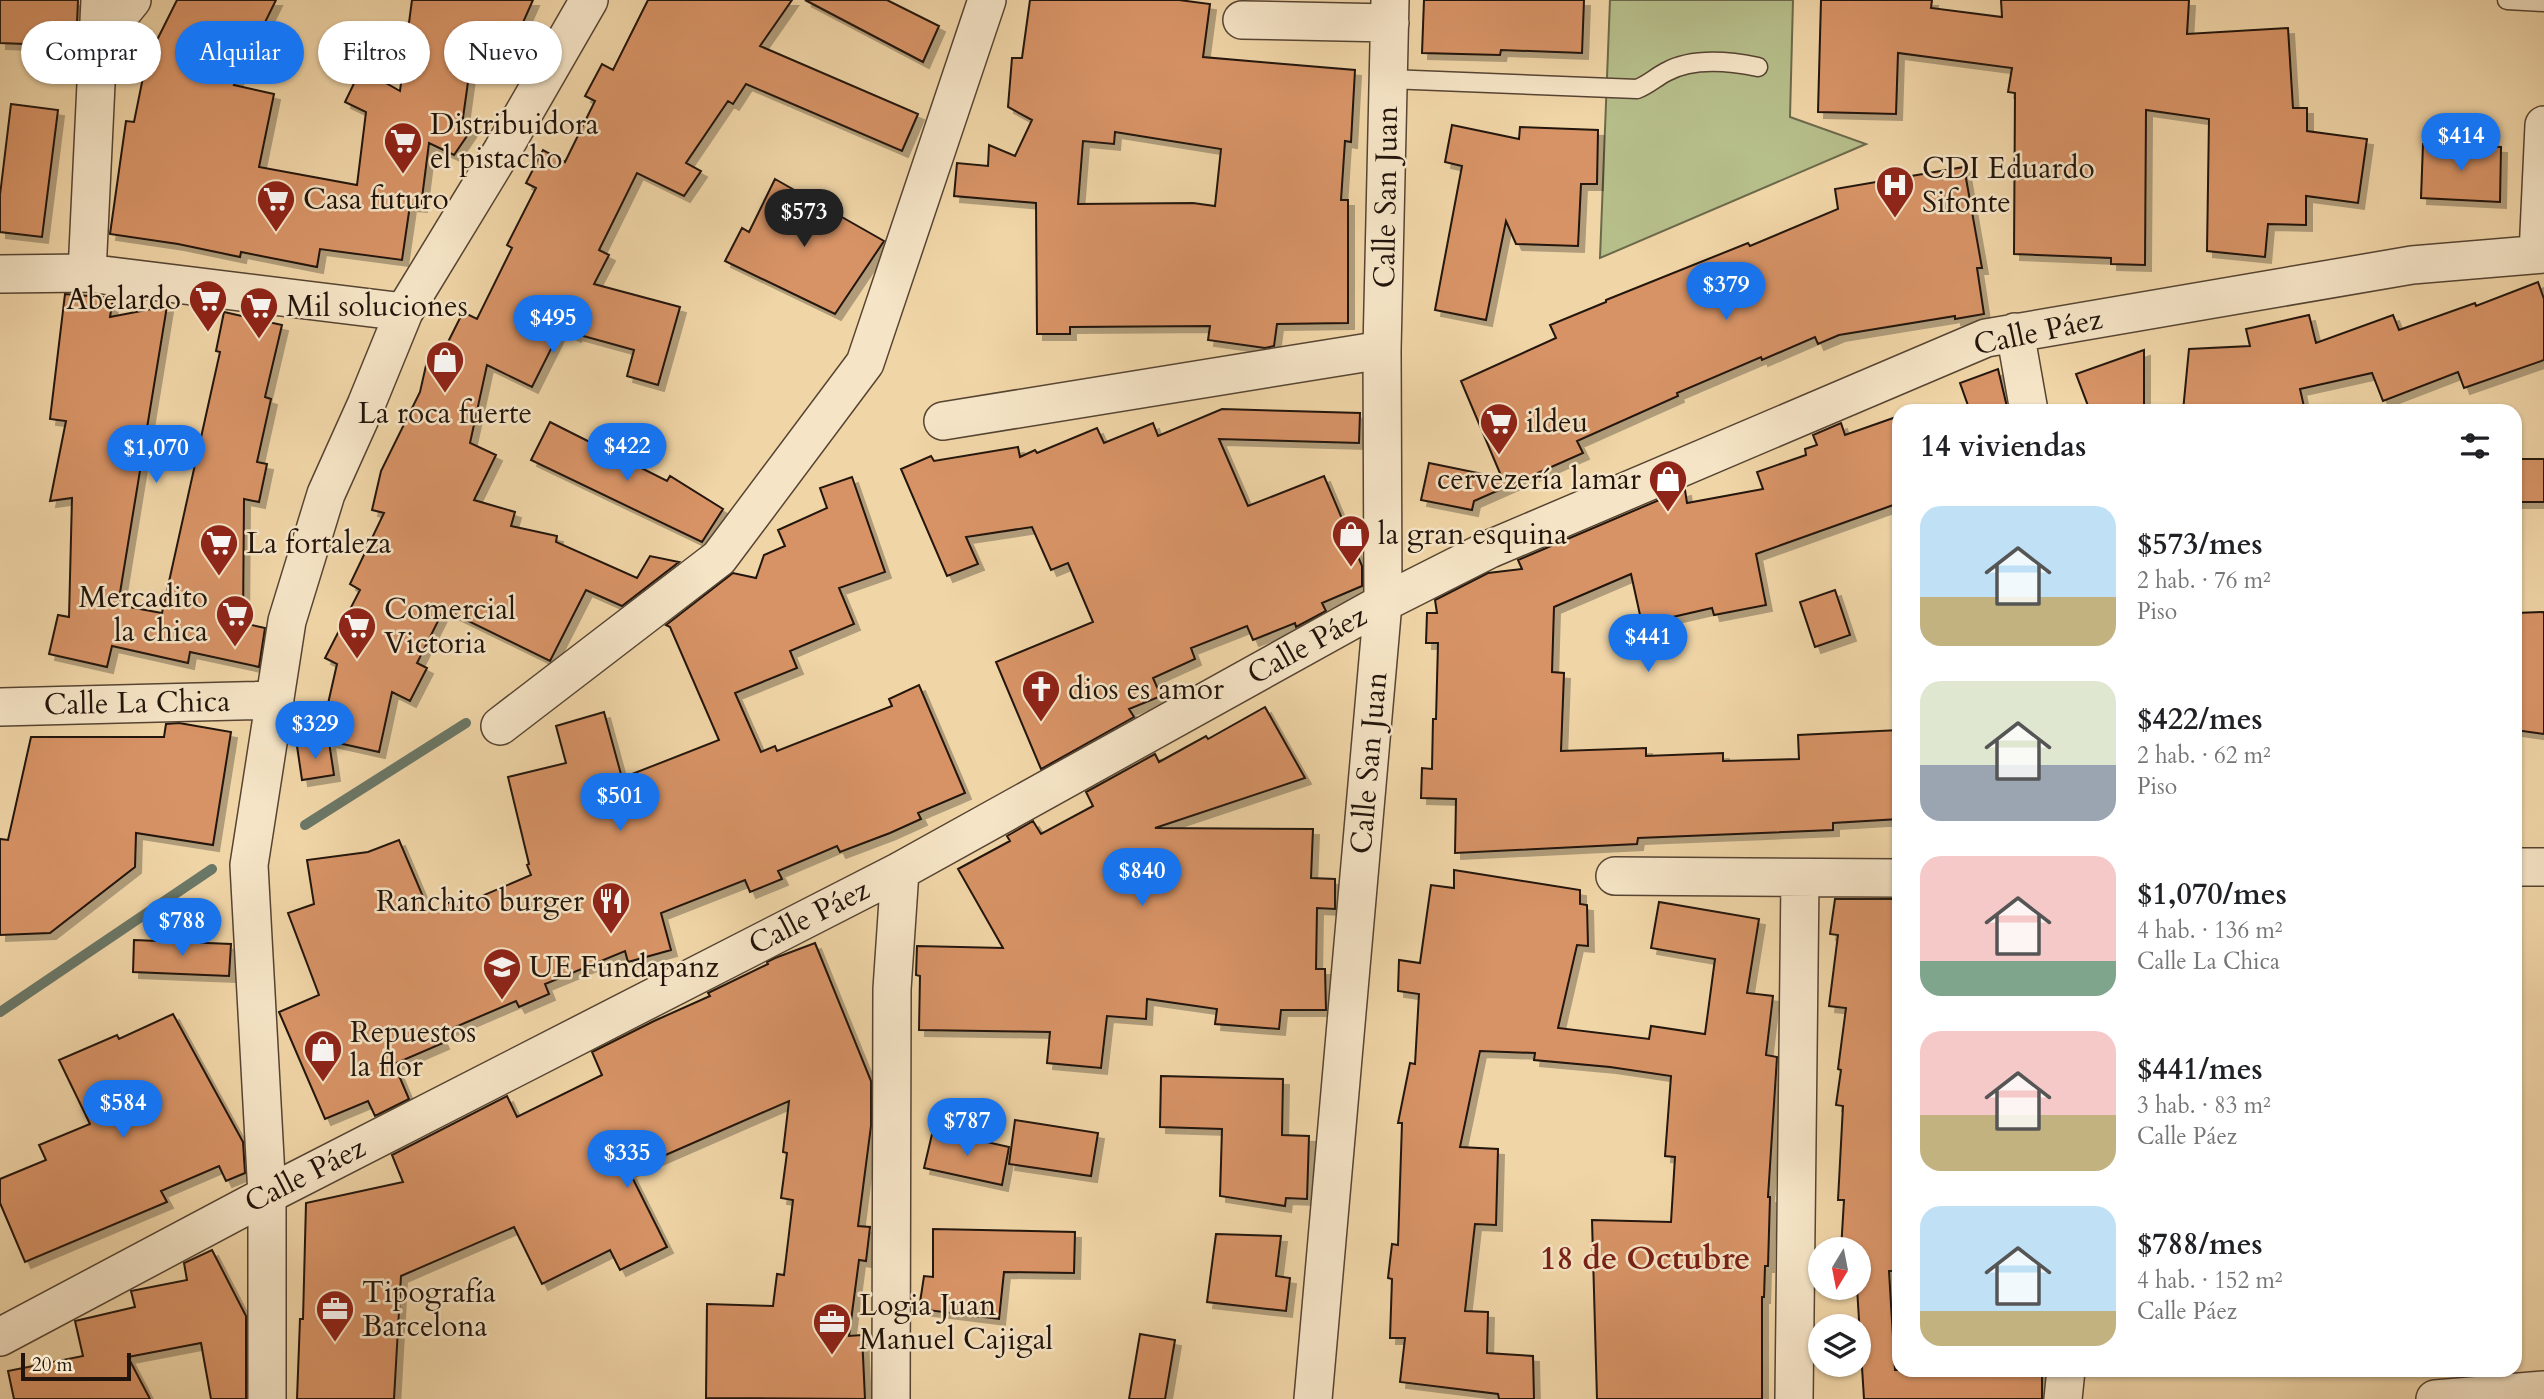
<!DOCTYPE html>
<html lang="es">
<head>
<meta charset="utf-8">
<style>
  body { margin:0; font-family:Cardo,serif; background:#f6f6f6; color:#202124; height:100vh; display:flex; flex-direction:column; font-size:26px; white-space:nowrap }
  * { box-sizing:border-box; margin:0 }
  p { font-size:23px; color:#757577 }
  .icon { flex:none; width:38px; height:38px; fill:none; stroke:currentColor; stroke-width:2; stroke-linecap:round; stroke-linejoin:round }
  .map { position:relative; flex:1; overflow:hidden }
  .drawer { position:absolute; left:1892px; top:404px; width:630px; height:973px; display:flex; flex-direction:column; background:#fff; border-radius:21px; box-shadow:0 2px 5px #0004 }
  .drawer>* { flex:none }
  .guide { position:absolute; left:21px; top:21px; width:665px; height:63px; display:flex; gap:14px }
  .needle { width:46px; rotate:190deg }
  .buttons { position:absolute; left:1808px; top:1237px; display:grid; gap:14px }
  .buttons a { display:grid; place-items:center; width:63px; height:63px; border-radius:50%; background:#fff; box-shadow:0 2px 5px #0004; font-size:35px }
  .scale { position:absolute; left:21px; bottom:18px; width:110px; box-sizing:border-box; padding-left:7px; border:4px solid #22140b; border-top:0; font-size:19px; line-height:24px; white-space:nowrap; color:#22140b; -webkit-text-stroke:5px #f5e4c6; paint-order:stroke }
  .price { position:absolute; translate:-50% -60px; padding:0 16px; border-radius:24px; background:#1a73e8; color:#fff; font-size:23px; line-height:46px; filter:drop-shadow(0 2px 4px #0008) }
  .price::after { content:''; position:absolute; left:50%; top:42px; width:21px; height:16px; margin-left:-10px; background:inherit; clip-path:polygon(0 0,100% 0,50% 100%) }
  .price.current { background:#222; color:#fff }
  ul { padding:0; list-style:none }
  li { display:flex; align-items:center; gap:21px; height:175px; padding:0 28px }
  li span { display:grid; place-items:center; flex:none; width:196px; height:140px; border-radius:21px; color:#555 }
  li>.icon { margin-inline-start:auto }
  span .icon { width:84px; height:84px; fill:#fffc; stroke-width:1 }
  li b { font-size:30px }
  h2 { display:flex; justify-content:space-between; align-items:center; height:84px; padding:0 28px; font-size:30px }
  .tag { padding:0 24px; border-radius:32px; background:#fff; box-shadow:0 2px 5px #0004; font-size:24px; line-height:63px }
  .tag.current { background:#1a73e8; color:#fff }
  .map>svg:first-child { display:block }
  .green { fill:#b6be8a; stroke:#6c694a; stroke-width:2 }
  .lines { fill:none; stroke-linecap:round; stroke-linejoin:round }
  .stream { stroke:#6b7766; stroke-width:10 }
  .building { fill:#d79366; stroke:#22140b; stroke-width:2; fill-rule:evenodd; filter:url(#shadow) }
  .service-casing { stroke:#564432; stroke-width:21 }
  .minor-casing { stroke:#564432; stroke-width:40 }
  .service { stroke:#f5e4c6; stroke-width:18 }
  .minor { stroke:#f5e4c6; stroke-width:37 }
  .labels { text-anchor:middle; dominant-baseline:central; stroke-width:5; stroke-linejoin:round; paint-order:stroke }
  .poi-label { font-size:30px; fill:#22140b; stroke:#f5e4c6; text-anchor:start }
  .street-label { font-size:30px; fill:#22140b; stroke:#f5e4c6 }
  .quarter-label { font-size:33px; font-weight:bold; fill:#7a1f14; stroke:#f5e4c6 }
</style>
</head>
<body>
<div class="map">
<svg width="2544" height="1399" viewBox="0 0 2544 1399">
  <defs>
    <filter id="shadow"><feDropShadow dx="6" dy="6" stdDeviation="0" flood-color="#0004"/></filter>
  </defs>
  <rect width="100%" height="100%" fill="#f0d5a7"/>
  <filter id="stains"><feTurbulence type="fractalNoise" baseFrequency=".00286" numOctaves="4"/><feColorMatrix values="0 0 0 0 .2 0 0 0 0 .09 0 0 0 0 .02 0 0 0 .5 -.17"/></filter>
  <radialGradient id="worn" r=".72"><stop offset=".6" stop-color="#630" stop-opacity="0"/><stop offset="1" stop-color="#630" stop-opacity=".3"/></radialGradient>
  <path class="green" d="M1610 0H1793L1790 117 1866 144 1600 258Z"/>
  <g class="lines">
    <path class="stream" d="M305 825 466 723
      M0 1012 212 869"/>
  </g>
  <path class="building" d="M0 0H78L76 46 0 43Z
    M177 0H276L234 85 274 94 259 167 357 185 366 112 345 102 361 69 400 91 412 0H533L509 54 474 39 462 125 471 130 454 155 429 143 421 206 410 205 402 260 320 249 317 267 241 252 240 257 178 244 110 234 126 121 134 122 150 43 155 44Z
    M648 0H792L760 46 918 114 902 151 746 84 733 104 728 101 686 163 701 171 684 196 637 173 599 250 609 255 594 284 680 307 658 385 627 376 634 350 576 334 575 336 561 329 532 387 487 365 470 443 496 455 474 500 515 512 511 526 557 536 556 542 637 578 650 556 679 562 622 606 586 590 550 661 444 609 417 663 427 668 410 701 392 692 379 752 320 739 337 664 325 658 360 590 350 584 384 513 372 510 381 471 420 392 427 361 437 364 463 312 477 319 512 248 507 245 536 188 526 183 543 150 565 162 595 101 585 96 602 64 613 70Z
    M805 0H887L939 26 923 62Z
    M1030 0H1179L1210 4 1203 57 1355 70 1351 142 1345 141 1341 200H1348V323L1277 324 1274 346 1265 348 1208 340 1210 326 1070 327V334H1037L1036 203 954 196 957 163 988 166 989 145 1015 156 1032 120 1008 107 1012 58H1022ZM1115 132 1221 149 1215 206 1193 203 1078 204 1083 141 1114 144Z
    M1424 0H1584L1582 53 1501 50 1500 55 1422 53Z
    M1821 0H1932L1931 8 2002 17 2001 0H2189L2187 34 2288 28 2293 108H2307V131L2367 139 2358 203 2306 196V225L2268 224 2265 257 2207 251 2209 119 2146 110 2145 265 2111 264V258L2014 254 2015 93 2008 92 2012 68 1898 53 1896 114 1818 112Z
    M11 104 58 110 42 237 0 232V195Z
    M1452 125 1519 139 1520 127 1598 130 1597 184H1581L1578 246 1516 244 1506 221 1486 320 1435 310 1462 166 1445 162Z
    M2423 144 2501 147 2500 202 2421 198Z
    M1964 167 1982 268H1977L1984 314 1955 319V316L1839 335 1818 344 1815 337 1762 360 1761 357 1677 393 1678 396 1577 441 1583 453 1474 501 1472 510 1421 500 1429 463 1502 478 1461 381 1556 338 1550 325 1606 302V300L1748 243 1750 246 1838 209 1835 189Z
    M775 179 884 241 835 314 725 261 742 228 749 232Z
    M2538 282 2544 299V360L2464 388 2458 372 2383 401 2372 373 2300 389 2305 411H2183L2189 349 2250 346 2246 329 2309 315 2316 343 2393 315 2399 330 2475 303 2476 306Z
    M65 294 113 298 110 317 167 306 118 605 162 613 220 352 216 351 224 312 282 325 265 397 271 399 257 462 267 464 259 502 244 499 243 623 265 628 259 667 190 652 188 663 112 646 107 667 49 654 58 615 69 617 72 498 50 501 66 421 50 419Z
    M2144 350V411H2090L2076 374Z
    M1998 369 2008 411H1970L1960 383Z
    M1222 409 1360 413 1359 443 1219 439 1248 506 1324 476 1362 566V586L1322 603 1326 611 1296 627 1295 623 1253 640 1247 626 1191 648 1195 659 1153 678 1161 696 1129 709 1134 717 1041 769 996 662 1093 622 1068 563 1051 570 1032 527 966 537 978 564 947 576 901 469 931 456 934 461 1018 447 1020 457 1035 450 1037 453 1097 428 1104 443 1153 423 1158 436Z
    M1899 416V503L1756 554 1766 605 1714 615 1712 608 1642 624 1631 574 1554 607 1552 672 1564 673 1561 751 1646 748V756L1723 753V761L1799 759 1798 735 1899 730V819L1833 823V830L1638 838 1637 844 1455 853 1456 799 1421 798 1422 768 1432 769 1433 719H1436L1438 643H1426L1427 613H1437L1435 600 1488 573 1522 569 1518 560 1678 492 1685 490 1687 503 1763 489 1757 472 1806 455 1805 449 1817 445 1813 435 1841 423 1845 435Z
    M550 422 667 481 670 476 723 509 702 542 531 460Z
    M2515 459H2544V502H2515Z
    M852 477 885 572 839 588 854 624 790 651 797 668 735 693 761 752 775 746 777 751 892 706 889 699 919 685 965 793 918 813 921 819 890 833 840 852 837 846 778 871 782 879 750 892 745 880 661 913 671 950 628 962 625 951 545 984 549 994 519 1007 516 1001 439 1034 443 1043 394 1064 409 1099 375 1116 368 1101 325 1119 279 1012 319 995 288 913 314 904 307 860 368 852 399 840 429 911 451 902 454 908 531 875 527 865 529 864 508 777 566 763 556 726 604 712 622 778 719 740 670 627 666 625 733 573 756 578 764 555 785 546 778 530 827 508 820 488Z
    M1835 590 1850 635 1815 647 1800 602Z
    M2544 612V734L2515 730V613Z
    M1265 707 1305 778 1155 828 1313 829 1311 878 1335 879V909L1317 908 1316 969H1325L1326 1010H1281L1279 1029 1215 1024 1217 1009 1147 999 1146 1019 1107 1016 1101 1068 1047 1063 1050 1032 919 1030 920 976 916 975 917 946 1003 948 958 869 1010 841 1007 836 1033 821 1041 834 1093 806 1086 792 1155 754 1159 762 1206 736 1208 739Z
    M179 723 231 732 213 845 136 833 135 867 50 933 0 935V839L8 840 31 737H164L166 724Z
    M329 742 334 775 302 780 297 746Z
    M1454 870 1580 890V904L1587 905 1588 946 1577 945 1558 1028 1649 1039 1651 1026 1705 1034 1715 959 1651 948 1659 902 1759 919 1747 993 1773 996 1766 1055 1777 1057 1768 1197H1770L1768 1266H1765L1764 1297H1762V1399H1597L1592 1220 1671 1222 1675 1157 1665 1156 1671 1076 1610 1067 1534 1060 1535 1053 1480 1051 1460 1147 1498 1149 1496 1225 1475 1224 1465 1311 1488 1312 1487 1353 1533 1356 1534 1399H1499L1498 1394 1400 1382 1405 1338H1390L1392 1279 1388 1278 1392 1244 1398 1245 1402 1123H1398L1410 1063 1415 1064 1419 994 1398 991 1399 960 1420 963 1431 885 1454 888Z
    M1835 899H1899V1271H1889L1895 1370H2042V1399H1864L1857 1288H1858V1250H1841L1844 1200H1838L1843 1106 1836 1105 1841 1070 1838 1069 1846 1008 1829 1006 1838 935 1830 934Z
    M134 940 231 944 229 976 133 972Z
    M815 943 871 1081V1126L858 1226 870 1227 866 1261 859 1260 849 1336 862 1335 865 1399 706 1398 707 1304 773 1306 777 1274 784 1275 793 1200 781 1198 787 1153 783 1152 789 1101 629 1171 667 1247 620 1270 610 1250 542 1284 514 1227 401 1276 394 1399H297L300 1319H303L306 1203 403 1182 392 1155 507 1096 517 1117 602 1075 592 1052 654 1021 710 996 708 993 768 964 767 962 775 958Z
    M173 1014 243 1142 245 1173 226 1181 219 1166 161 1191 167 1202 25 1262 0 1203V1179L46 1160 39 1145 90 1124 59 1060 117 1035 119 1039Z
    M1161 1076 1283 1079 1282 1135 1309 1136 1307 1199 1286 1198 1285 1206 1220 1196 1222 1129 1160 1127Z
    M1015 1120 1098 1133 1091 1176 1009 1164Z
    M933 1130 1009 1147 1002 1185 924 1168Z
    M933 1229 1075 1232 1074 1273 1004 1272 999 1319 919 1309 924 1276 933 1277Z
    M1216 1234 1281 1236 1276 1276 1290 1278 1286 1311 1207 1302Z
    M212 1250 246 1316V1399H211L201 1343 128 1357 150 1399H14L8 1371 83 1356 75 1321 135 1307 131 1291 187 1280 184 1263Z
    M1140 1334 1175 1340 1165 1399H1129Z"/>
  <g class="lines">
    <g class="service-casing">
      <path id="service" d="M2507 0 2544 2
        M1389 79 1637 89C1648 85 1656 77 1666 72 1693 57 1729 61 1758 67"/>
    </g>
    <g class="minor-casing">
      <path id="minor" d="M1242 20 1390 23
        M98 42 132 0
        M2538 254 2544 125
        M87 273 100 0
        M0 274 87 273 404 312
        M2015 332 2029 411
        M943 421 1382 350
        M0 707 275 700
        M500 726 719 558 865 363 987 0
        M2515 867H2544
        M1615 876 1899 878
        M0 1337 267 1195 900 871 1383 603 1490 549 1986 338 2412 265 2544 254
        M267 1399V1195L249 865 287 621 326 494 366 405 404 312 502 151 589 0
        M891 1399 892 989 900 871
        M1313 1399 1383 603 1382 350 1390 0
        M1794 1399 1800 879
        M2063 1399 2066 1370
        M2435 1399 2544 1390"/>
    </g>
    <use href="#service" class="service"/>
    <use href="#minor" class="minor"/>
  </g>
  <defs>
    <g id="supermarket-pin" transform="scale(2.0125)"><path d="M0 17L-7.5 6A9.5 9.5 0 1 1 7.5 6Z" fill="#8f2418" stroke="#f5e4c6"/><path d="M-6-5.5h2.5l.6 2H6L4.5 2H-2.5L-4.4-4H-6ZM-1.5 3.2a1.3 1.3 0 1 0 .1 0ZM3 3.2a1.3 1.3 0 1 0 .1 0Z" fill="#fff"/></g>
    <g id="hospital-pin" transform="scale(2.0125)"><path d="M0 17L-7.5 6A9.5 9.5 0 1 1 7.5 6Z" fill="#8f2418" stroke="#f5e4c6"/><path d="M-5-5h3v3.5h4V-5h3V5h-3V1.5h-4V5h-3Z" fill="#fff"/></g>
    <g id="shop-pin" transform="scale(2.0125)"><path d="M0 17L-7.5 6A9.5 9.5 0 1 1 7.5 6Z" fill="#8f2418" stroke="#f5e4c6"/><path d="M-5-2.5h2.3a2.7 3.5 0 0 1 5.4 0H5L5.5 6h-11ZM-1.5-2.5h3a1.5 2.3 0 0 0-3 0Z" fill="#fff"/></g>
    <g id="church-pin" transform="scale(2.0125)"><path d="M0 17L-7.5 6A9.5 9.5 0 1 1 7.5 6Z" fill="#8f2418" stroke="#f5e4c6"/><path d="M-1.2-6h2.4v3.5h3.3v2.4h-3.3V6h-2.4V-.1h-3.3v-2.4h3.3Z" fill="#fff"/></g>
    <g id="restaurant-pin" transform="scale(2.0125)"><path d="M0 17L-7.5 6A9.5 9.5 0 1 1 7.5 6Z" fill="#8f2418" stroke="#f5e4c6"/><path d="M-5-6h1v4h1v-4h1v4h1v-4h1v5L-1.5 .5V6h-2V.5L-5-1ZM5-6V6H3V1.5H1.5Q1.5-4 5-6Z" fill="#fff"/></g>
    <g id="school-pin" transform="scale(2.0125)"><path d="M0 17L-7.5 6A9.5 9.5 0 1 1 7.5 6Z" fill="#8f2418" stroke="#f5e4c6"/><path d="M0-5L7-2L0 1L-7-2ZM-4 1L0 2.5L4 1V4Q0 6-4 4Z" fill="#fff"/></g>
    <g id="office-pin" transform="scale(2.0125)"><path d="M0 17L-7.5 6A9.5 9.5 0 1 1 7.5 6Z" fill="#8f2418" stroke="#f5e4c6"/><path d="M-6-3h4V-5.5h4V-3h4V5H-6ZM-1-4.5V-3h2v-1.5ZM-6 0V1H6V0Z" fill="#fff"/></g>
  </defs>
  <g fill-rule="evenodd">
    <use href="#supermarket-pin" x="403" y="141"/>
    <use href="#hospital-pin" x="1895" y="185"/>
    <use href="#supermarket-pin" x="276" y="199"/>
    <use href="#supermarket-pin" x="208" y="299"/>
    <use href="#supermarket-pin" x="259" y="306"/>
    <use href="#shop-pin" x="445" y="360"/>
    <use href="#supermarket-pin" x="1499" y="422"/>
    <use href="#shop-pin" x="1668" y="479"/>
    <use href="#shop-pin" x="1351" y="534"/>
    <use href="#supermarket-pin" x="219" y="543"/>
    <use href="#supermarket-pin" x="235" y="614"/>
    <use href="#supermarket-pin" x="357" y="626"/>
    <use href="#church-pin" x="1041" y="689"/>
    <use href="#restaurant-pin" x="611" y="901"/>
    <use href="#school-pin" x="502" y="967"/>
    <use href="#shop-pin" x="323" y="1049"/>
    <use href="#office-pin" x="335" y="1309"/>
    <use href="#office-pin" x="832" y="1322"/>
  </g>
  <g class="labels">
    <g class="poi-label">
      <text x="430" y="124">Distribuidora<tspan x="430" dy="34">el pistacho</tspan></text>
      <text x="1922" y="168">CDI Eduardo<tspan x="1922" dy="34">Sifonte</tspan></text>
      <text x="303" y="199">Casa futuro</text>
      <text x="181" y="299" text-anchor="end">Abelardo</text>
      <text x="286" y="306">Mil soluciones</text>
      <text x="445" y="413" text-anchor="middle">La roca fuerte</text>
      <text x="1526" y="422">ildeu</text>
      <text x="1641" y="479" text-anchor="end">cervezería lamar</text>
      <text x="1378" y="534">la gran esquina</text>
      <text x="246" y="543">La fortaleza</text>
      <text x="208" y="597" text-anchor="end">Mercadito<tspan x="208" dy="34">la chica</tspan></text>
      <text x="384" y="609">Comercial<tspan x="384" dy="34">Victoria</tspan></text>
      <text x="1068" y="689">dios es amor</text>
      <text x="584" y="901" text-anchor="end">Ranchito burger</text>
      <text x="529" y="967">UE Fundapanz</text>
      <text x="350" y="1032">Repuestos<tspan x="350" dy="34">la flor</tspan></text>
      <text x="362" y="1292">Tipografía<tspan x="362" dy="34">Barcelona</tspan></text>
      <text x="859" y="1305">Logia Juan<tspan x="859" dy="34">Manuel Cajigal</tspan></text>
    </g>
    <g class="street-label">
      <text transform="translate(1386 197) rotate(-89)">Calle San Juan</text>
      <text transform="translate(2038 332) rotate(-12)">Calle Páez</text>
      <text transform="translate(1307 645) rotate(-29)">Calle Páez</text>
      <text transform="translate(137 703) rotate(-1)">Calle La Chica</text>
      <text transform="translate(1369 763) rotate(-85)">Calle San Juan</text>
      <text transform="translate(809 917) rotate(-27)">Calle Páez</text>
      <text transform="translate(305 1175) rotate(-27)">Calle Páez</text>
    </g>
    <g class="quarter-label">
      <text x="1645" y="1258">18 de Octubre</text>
    </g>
  </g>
  <rect width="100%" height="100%" filter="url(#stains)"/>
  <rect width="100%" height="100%" fill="url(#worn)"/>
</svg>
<div class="buttons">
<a><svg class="needle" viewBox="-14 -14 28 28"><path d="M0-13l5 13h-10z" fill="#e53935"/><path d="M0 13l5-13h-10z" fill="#757577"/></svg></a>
<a><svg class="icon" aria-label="layers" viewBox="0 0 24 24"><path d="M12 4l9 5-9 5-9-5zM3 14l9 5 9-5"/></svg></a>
</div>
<div class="scale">20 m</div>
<b class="price" style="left:2461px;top:173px">$414</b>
<b class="price current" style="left:804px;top:249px">$573</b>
<b class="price" style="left:1726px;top:322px">$379</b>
<b class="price" style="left:553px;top:355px">$495</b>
<b class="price" style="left:627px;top:483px">$422</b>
<b class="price" style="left:156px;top:485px">$1,070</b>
<b class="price" style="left:1648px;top:674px">$441</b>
<b class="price" style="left:315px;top:761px">$329</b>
<b class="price" style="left:620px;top:833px">$501</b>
<b class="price" style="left:1142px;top:908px">$840</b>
<b class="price" style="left:182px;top:958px">$788</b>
<b class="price" style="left:123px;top:1140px">$584</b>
<b class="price" style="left:967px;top:1158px">$787</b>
<b class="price" style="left:627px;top:1190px">$335</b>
<div class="guide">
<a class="tag">Comprar</a>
<a class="tag current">Alquilar</a>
<a class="tag">Filtros</a>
<a class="tag">Nuevo</a>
</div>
<section class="drawer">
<h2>14 viviendas<svg class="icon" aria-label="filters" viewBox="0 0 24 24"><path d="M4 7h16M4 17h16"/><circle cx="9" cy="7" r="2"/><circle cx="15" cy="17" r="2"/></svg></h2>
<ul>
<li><span style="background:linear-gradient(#bfe0f5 65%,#c2b280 0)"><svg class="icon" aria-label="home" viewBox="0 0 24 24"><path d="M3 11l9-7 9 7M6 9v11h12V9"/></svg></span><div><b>$573/mes</b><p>2 hab. · 76 m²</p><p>Piso</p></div></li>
<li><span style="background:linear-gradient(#dfe7d0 60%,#9aa5b1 0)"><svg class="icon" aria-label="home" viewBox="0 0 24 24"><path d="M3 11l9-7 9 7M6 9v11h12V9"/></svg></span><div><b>$422/mes</b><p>2 hab. · 62 m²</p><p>Piso</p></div></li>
<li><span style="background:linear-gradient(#f6c9c9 75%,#7fa58c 0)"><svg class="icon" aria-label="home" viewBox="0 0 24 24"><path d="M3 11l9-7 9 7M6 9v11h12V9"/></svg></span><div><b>$1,070/mes</b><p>4 hab. · 136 m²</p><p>Calle La Chica</p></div></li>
<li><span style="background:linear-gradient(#f6c9c9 60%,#c2b280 0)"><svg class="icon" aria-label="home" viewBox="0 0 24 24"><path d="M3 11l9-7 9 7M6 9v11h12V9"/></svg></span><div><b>$441/mes</b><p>3 hab. · 83 m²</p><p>Calle Páez</p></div></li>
<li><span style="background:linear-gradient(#bfe0f5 75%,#c2b280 0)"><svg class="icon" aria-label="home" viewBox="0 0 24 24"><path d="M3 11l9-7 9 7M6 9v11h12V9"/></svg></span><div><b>$788/mes</b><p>4 hab. · 152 m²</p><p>Calle Páez</p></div></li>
</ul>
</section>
</div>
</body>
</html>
